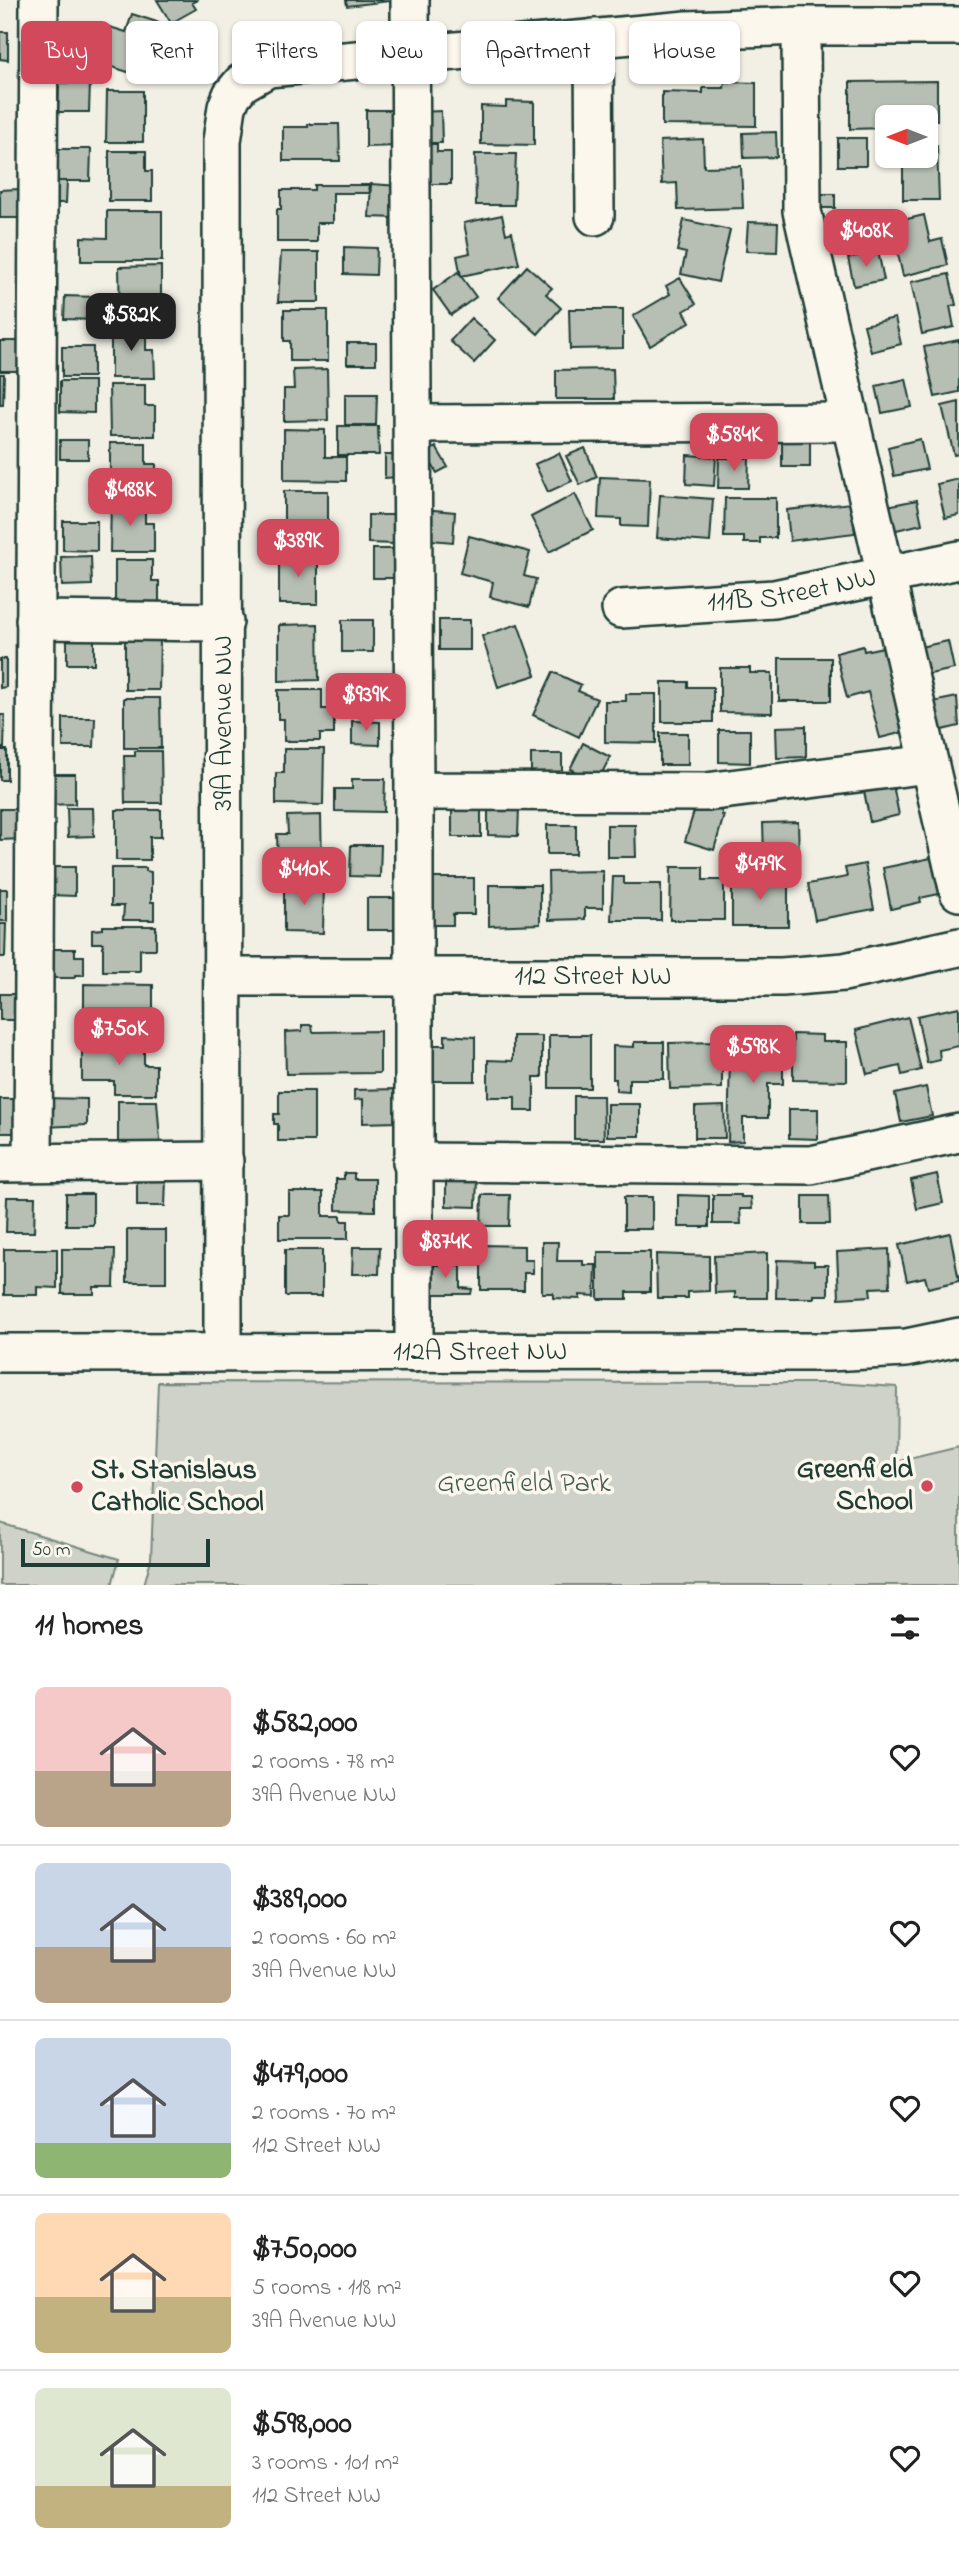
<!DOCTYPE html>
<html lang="en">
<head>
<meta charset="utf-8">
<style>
  body { margin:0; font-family:"Indie Flower",sans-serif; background:#f6f6f6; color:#222; height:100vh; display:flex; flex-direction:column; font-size:26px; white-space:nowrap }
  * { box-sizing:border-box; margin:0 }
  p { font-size:23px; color:#767676 }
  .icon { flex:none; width:38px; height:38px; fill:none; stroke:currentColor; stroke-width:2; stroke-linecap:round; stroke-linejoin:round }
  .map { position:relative; height:1585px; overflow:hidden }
  .side { display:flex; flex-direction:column; background:#fff; flex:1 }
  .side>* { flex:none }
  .top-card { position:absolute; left:21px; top:21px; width:917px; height:63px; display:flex; gap:14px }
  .needle { width:46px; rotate:270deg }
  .buttons { position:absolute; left:875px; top:105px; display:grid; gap:14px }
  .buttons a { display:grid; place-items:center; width:63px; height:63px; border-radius:10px; background:#fff; box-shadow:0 2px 5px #0004; font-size:35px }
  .scale { position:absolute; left:21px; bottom:18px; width:189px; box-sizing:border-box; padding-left:7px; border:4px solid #1f3d34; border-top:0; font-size:19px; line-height:24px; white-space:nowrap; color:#1f3d34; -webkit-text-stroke:5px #fbf7ec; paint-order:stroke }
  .price { position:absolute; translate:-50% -60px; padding:0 16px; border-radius:14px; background:#d1495b; color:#fff; font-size:23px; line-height:46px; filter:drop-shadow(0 2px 4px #0008) }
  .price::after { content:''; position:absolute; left:50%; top:42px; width:21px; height:16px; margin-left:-10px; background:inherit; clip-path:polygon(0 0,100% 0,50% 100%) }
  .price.active { background:#222; color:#fff }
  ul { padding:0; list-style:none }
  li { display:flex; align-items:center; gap:21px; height:175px; padding:0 35px }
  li+li { border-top:2px solid #e0e0e0 }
  li span { display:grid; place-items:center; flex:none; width:196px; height:140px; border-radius:10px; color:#555 }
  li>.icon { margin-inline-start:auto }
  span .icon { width:84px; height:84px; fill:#fffc; stroke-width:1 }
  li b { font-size:30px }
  h2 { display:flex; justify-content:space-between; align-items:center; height:84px; padding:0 35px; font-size:30px }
  .chip { padding:0 24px; border-radius:10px; background:#fff; box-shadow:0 2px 5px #0004; font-size:24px; line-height:63px }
  .chip.active { background:#d1495b; color:#fff }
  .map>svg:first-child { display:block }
  .green { fill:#cfd2c8; stroke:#77887e; stroke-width:2 }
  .building { fill:#b7beb3; stroke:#1f3d34; stroke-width:2 }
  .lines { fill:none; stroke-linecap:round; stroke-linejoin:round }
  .minor-casing { stroke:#1f3d34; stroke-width:42 }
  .minor { stroke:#fbf7ec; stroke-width:37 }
  .poi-dot { fill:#d1495b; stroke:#fbf7ec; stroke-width:2.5 }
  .labels { text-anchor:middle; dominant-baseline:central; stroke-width:7; stroke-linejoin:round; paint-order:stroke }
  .street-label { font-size:28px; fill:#1f3d34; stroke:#fbf7ec }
  .poi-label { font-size:28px; font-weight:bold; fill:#1f3d34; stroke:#fbf7ec; text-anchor:end }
  .park-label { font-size:28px; fill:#425b52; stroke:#fbf7ec }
</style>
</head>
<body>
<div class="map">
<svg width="959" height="1585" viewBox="0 0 959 1585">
  <rect width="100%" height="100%" fill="#f2f0e5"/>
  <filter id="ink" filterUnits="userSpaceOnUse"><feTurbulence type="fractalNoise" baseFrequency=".0143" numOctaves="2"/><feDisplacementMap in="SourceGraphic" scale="14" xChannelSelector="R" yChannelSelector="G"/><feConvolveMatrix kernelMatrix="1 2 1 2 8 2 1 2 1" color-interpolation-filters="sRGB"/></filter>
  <g filter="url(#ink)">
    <path class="green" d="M158 1382 834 1383 897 1387 896 1462 959 1447V1585H144L151 1559Z
      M0 1523 119 1559 112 1585H0Z"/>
    <path class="building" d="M157 0H198L192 3 196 9 171 23Z
      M346 0H398L347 6Z
      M132 14 160 23 143 77 88 59 100 24 126 32Z
      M0 32H8V60L0 59Z
      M937 81V120H926V117H887V128L850 129V82Z
      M725 82 756 83V126L662 125V92L703 93V88H724Z
      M59 83H90L89 112H58Z
      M107 91H143V142H106Z
      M506 101 534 102V145L481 144V106L506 107Z
      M366 110H398V146L366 147Z
      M441 111 442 143H420V112Z
      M308 124H339L340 161H283V127H308Z
      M776 132 777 157 744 158 743 133Z
      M838 138H866V166H838Z
      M703 139 704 167 741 166 743 208 678 210 677 183 662 184 660 141Z
      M423 144H437V152H451V184H422Z
      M926 146H937L939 200H903V156H926Z
      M58 149H91L90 181H58Z
      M109 151H146V171H152V201H109Z
      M475 154H516L514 205H476Z
      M45 181H67L66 203H45Z
      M371 184 399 186 397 218 369 217Z
      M314 185H369L370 193H333V223H317V242H277V209H281V190H314Z
      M19 189V218H0V190Z
      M817 194H835V208H817Z
      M107 211H162V261H81V237L107 238Z
      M502 215 506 234 512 232 519 264 461 276 457 256 470 253 464 223Z
      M924 215 930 242 942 239 948 265 903 276 891 223Z
      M684 220 730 230 718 282 681 274 686 253 677 251Z
      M748 222 778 223 777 252 746 251Z
      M344 247 377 248 376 275 344 274Z
      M878 251 884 280 854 286 848 258Z
      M281 252H319V302H278Z
      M161 266V296H157L158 318H120L119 267Z
      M527 266 552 288 546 294 561 308 538 334 498 298Z
      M458 272 476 297 451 315 433 290Z
      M949 274 956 305 950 306 954 327 922 334 911 282Z
      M680 278 696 304 684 311 690 322 650 346 633 316 670 294 666 286Z
      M65 296 97 297V320L64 319Z
      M569 309H623V348L570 349Z
      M284 310H328V361H290V341H284Z
      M471 318 495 340 474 363 450 341Z
      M895 318 901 344 871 352 864 325Z
      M111 326H146V350H154L155 378H111Z
      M959 340V392L935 397 924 347Z
      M0 341H20V371H0Z
      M347 343H376V364H347Z
      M62 347H93V377H62Z
      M327 369 328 420 284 421V389H294L293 370Z
      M613 369 614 399H556V370Z
      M0 374H4L3 404H0Z
      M906 379 912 407 882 413 876 386Z
      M60 381H94V413L60 412Z
      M109 385H145V406H155V436H110Z
      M345 394H377L376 425H345Z
      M959 402V454L954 455 942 406Z
      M338 426H378L379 455H338Z
      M284 429 325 430V457H346V481L284 480Z
      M782 439H810V467H782Z
      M920 439 927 469 894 476 888 447Z
      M60 440H88V459H60Z
      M110 443H146V464H156V494H98V486H110Z
      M436 447 448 467 437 473 426 454Z
      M585 448 597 477 580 485 566 456Z
      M559 453 572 481 548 492 535 464Z
      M385 455H398V477L385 478Z
      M687 455 716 457 714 486 686 484Z
      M719 458H749L748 488H718Z
      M600 477 650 479 648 527 621 526V519L598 518Z
      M959 479V515L945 518 937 484Z
      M284 491H328V542H289V522H284Z
      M575 494 593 530 549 552 531 517Z
      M660 495 713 499 710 542 657 538Z
      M725 498H776V538H760V543H744V537H724Z
      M111 500 145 501V523H154V552H110Z
      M917 500 922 524 892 531 887 506Z
      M851 503 855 533 790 541 787 510Z
      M423 509 455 512 453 542 420 539Z
      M368 515H395V544L368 543Z
      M63 521H97V551L63 550Z
      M469 536 530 552 524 576 536 579 529 607 490 597 493 582 460 573Z
      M373 549H396V578H373Z
      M279 554H318V604H279Z
      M91 556 92 585 62 586 61 557Z
      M115 560H152V581H159V610H115Z
      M342 620H373V652H342Z
      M439 620H470V650H439Z
      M318 624 319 680 279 681V625Z
      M518 624 536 675 498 687 482 636Z
      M94 637V664H67V638Z
      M125 640H160L159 690H125Z
      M948 641 954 669 925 675 920 647Z
      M863 646 864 651 888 646 912 730 880 738 868 692 847 698 836 653Z
      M779 658H831V701H779Z
      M0 659H6V687L0 688Z
      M720 668H750V673H772V713L720 712Z
      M553 672 581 685 578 691 597 699 579 737 533 715Z
      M662 682H688V687H713V722H662Z
      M278 690H322V709H334V734H320V741H284V719H278Z
      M626 694H656V743L605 742V701H626Z
      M957 697 959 726 934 732 928 703Z
      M124 698H160L161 748H124Z
      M0 715H5L4 748H0Z
      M63 718H95L94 747H63Z
      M352 721 380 722V745L352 744Z
      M806 726V757L777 758 776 727Z
      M719 730H750V763L719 762Z
      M660 733H688V765H660Z
      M583 743 610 757 597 783 570 769Z
      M284 749H324L323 805 276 804V773H284Z
      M0 750H7V780H0Z
      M135 751H161L162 803H125L124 756H135Z
      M531 754H562V782L531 783Z
      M47 774H75V804L47 805Z
      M352 779H385L384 812 335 811V789H352Z
      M893 785 899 815 870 822 864 791Z
      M710 807 722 811V815H724L714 850 685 841 695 808 709 812Z
      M67 808H93L94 836 68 837Z
      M488 808H519L518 836 488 835Z
      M0 809H23V839L0 840Z
      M481 809V837H452V810Z
      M116 810H161V837H150V860H116Z
      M321 815 322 867H278L277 834H288L287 816Z
      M798 822 799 854 764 855 763 823Z
      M547 825H576V854H547Z
      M607 825H635L636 857H607Z
      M351 845H381L380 877 350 876Z
      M931 858 939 894 920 898 921 902 891 909 883 868Z
      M865 864 874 909 815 920 808 884 847 877 845 868Z
      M50 867H75V896L49 895Z
      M671 867H703V880H724V920H670Z
      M111 868H146V871L151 872V902H154V920H123L124 906H111Z
      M603 871V908H585V919L549 920 548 872Z
      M613 877H624V884H661V920H611Z
      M426 878H474V914H453V925H426Z
      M732 878H788V926H732Z
      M284 881H324L323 933 284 932Z
      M489 885H540V924L489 926Z
      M0 889H7V921H0Z
      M367 898H398L397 930H367Z
      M0 924H6L5 957H0Z
      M103 926H156V949H140V971H103V943H92V930L103 929Z
      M48 949H75V956H84V975H75V978H48Z
      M84 984 153 985V1013H143V1036H103V1015H84Z
      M0 994H24L23 1020H0Z
      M959 1007V1046L939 1050 940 1060 927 1063 917 1016Z
      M908 1017 921 1070 902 1075 900 1066 867 1074 856 1030Z
      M302 1025H312L313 1032 380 1031V1073L286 1074 285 1032 302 1031Z
      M793 1034 822 1035V1042H847V1081L793 1080Z
      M445 1035 475 1037V1081H427V1045H445Z
      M549 1035H590V1088H549Z
      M513 1036H542V1077H534V1111H515V1097H488V1060L513 1061Z
      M82 1042H144V1065H156V1094H114V1081H82Z
      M634 1042H664V1079H629V1092L616 1091V1079H613V1046L634 1047Z
      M722 1042V1088L670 1089 669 1043Z
      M750 1043H783V1084H768V1118H743V1141L728 1142 730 1057H750Z
      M926 1087 932 1116 901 1122 895 1094Z
      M397 1089V1122L363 1123V1099L354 1100V1090Z
      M279 1091H314V1141H278V1124H274V1114H279Z
      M574 1096H603L604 1139H574Z
      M44 1098 87 1099V1125L44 1127Z
      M0 1099H22L23 1133H0Z
      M118 1101H157L161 1153H118Z
      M607 1104H640V1136H607Z
      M724 1106 725 1138H695V1107Z
      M789 1109H818V1139L789 1138Z
      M344 1173H354V1179H375V1211L336 1210V1179H344Z
      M937 1174 943 1203 917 1209 911 1180Z
      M446 1178H477L476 1207 446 1206Z
      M137 1179H166L165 1206H137Z
      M289 1192H323V1216H341V1221H348V1239H279V1215H289Z
      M66 1194H93V1225H66Z
      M482 1195H510L509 1226H481Z
      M678 1195 709 1196V1227H678Z
      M713 1195H741V1197H751L752 1209H740L741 1224H713Z
      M803 1196H829L830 1224H803Z
      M7 1197H35L34 1232H6Z
      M624 1197H652V1229H624Z
      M127 1230H166V1282H127Z
      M950 1233 959 1281 928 1288 925 1277 907 1281 899 1245Z
      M542 1242H558L557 1261H583V1265H596L595 1296 580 1295V1299L553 1298V1293H542Z
      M481 1245 524 1246V1260H533V1273H524V1290H481Z
      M353 1247H380L379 1274H352Z
      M4 1249H57V1288L37 1287V1295H4Z
      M62 1249H115L114 1287H94V1294H62Z
      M889 1249 890 1287 870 1288 871 1296 839 1298 837 1252Z
      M285 1250H322V1296H285Z
      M598 1252H650V1292H627V1299H598Z
      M767 1253V1298H735V1292L715 1293 714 1256Z
      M656 1254 709 1256V1291L688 1292V1298H657Z
      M777 1260 814 1261V1265H828V1295H814V1298H776Z
      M426 1265H461V1288L472 1289 471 1294H426Z"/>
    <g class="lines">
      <g class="minor-casing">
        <g id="minor">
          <path d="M410 0 414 791 706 792 929 764"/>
          <path d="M801 26 802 211 959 892"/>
          <path d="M594 38 595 216"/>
          <path d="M413 424 851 422"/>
          <path id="s1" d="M621 609 774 599 959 560"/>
          <path d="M35 620 224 622"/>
          <path d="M414 791V1353"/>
          <path id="s2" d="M224 977H782L844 972 959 947"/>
          <path d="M33 1162 39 0"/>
          <path d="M412 1162 811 1165 959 1133"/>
          <path d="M0 1163 224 1161"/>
          <path d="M223 1352 222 141 227 107 232 95 242 83 268 68 687 30 801 26H959"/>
          <path id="s3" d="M0 1353 828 1352 906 1348 959 1337"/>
        </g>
      </g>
      <use href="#minor" class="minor"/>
    </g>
  </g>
  <g class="poi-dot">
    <circle cx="927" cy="1486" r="7"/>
    <circle cx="77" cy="1487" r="7"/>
  </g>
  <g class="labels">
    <g class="street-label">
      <text stroke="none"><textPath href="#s1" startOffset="172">111B Street NW</textPath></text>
      <text transform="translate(224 723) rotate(-90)">39A Avenue NW</text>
      <text stroke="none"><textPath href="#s2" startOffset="369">112 Street NW</textPath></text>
      <text stroke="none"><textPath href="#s3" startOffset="480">112A Street NW</textPath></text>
    </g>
    <g class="poi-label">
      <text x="913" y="1470">Greenfield<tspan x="913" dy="32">School</tspan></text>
      <text x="91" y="1471" text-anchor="start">St. Stanislaus<tspan x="91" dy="32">Catholic School</tspan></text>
    </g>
    <g class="park-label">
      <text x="524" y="1484">Greenfield Park</text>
    </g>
  </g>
</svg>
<div class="buttons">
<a><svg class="needle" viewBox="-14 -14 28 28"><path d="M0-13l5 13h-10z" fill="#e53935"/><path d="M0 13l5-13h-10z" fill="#767676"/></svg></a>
</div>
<div class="scale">50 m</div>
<b class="price" style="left:866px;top:269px">$408K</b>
<b class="price active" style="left:131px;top:353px">$582K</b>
<b class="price" style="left:734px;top:473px">$584K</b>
<b class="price" style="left:130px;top:528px">$488K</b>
<b class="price" style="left:298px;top:579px">$389K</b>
<b class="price" style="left:366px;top:733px">$939K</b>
<b class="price" style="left:760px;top:902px">$479K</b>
<b class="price" style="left:304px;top:907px">$410K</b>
<b class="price" style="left:119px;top:1067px">$750K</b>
<b class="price" style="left:753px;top:1085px">$598K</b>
<b class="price" style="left:445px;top:1280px">$874K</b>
<div class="top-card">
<a class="chip active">Buy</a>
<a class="chip">Rent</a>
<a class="chip">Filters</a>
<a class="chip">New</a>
<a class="chip">Apartment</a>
<a class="chip">House</a>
</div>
</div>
<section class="side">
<h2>11 homes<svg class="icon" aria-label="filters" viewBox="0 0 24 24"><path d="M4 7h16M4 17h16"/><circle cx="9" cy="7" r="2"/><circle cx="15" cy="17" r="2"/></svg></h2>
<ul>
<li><span style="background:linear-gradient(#f6c9c9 60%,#b9a48a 0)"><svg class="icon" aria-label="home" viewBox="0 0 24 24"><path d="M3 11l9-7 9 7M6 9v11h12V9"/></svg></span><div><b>$582,000</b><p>2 rooms · 78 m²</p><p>39A Avenue NW</p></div><svg class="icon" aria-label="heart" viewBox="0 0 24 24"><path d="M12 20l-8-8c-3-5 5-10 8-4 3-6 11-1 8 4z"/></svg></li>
<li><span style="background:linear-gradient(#c9d6e8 60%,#b9a48a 0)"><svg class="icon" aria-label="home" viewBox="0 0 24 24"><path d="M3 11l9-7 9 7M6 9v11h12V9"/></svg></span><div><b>$389,000</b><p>2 rooms · 60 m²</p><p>39A Avenue NW</p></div><svg class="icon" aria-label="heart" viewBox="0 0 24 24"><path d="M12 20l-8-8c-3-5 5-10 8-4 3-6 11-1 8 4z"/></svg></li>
<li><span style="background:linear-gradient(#c9d6e8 75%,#8fb573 0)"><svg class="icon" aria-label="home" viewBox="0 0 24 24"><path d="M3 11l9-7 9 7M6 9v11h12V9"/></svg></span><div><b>$479,000</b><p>2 rooms · 70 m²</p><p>112 Street NW</p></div><svg class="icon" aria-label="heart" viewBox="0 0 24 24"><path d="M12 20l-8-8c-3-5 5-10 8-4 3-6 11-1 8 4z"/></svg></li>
<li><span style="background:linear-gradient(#ffd9b3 60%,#c2b280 0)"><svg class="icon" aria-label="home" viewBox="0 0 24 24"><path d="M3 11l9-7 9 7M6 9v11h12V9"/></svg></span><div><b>$750,000</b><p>5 rooms · 118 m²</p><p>39A Avenue NW</p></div><svg class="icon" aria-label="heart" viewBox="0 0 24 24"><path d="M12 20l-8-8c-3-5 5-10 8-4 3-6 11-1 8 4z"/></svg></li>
<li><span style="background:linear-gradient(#dfe7d0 70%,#c2b280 0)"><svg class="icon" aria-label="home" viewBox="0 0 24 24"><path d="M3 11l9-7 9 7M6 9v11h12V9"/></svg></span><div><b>$598,000</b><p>3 rooms · 101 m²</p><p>112 Street NW</p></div><svg class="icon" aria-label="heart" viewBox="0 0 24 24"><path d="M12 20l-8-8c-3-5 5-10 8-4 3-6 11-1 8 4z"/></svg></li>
</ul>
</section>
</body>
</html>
